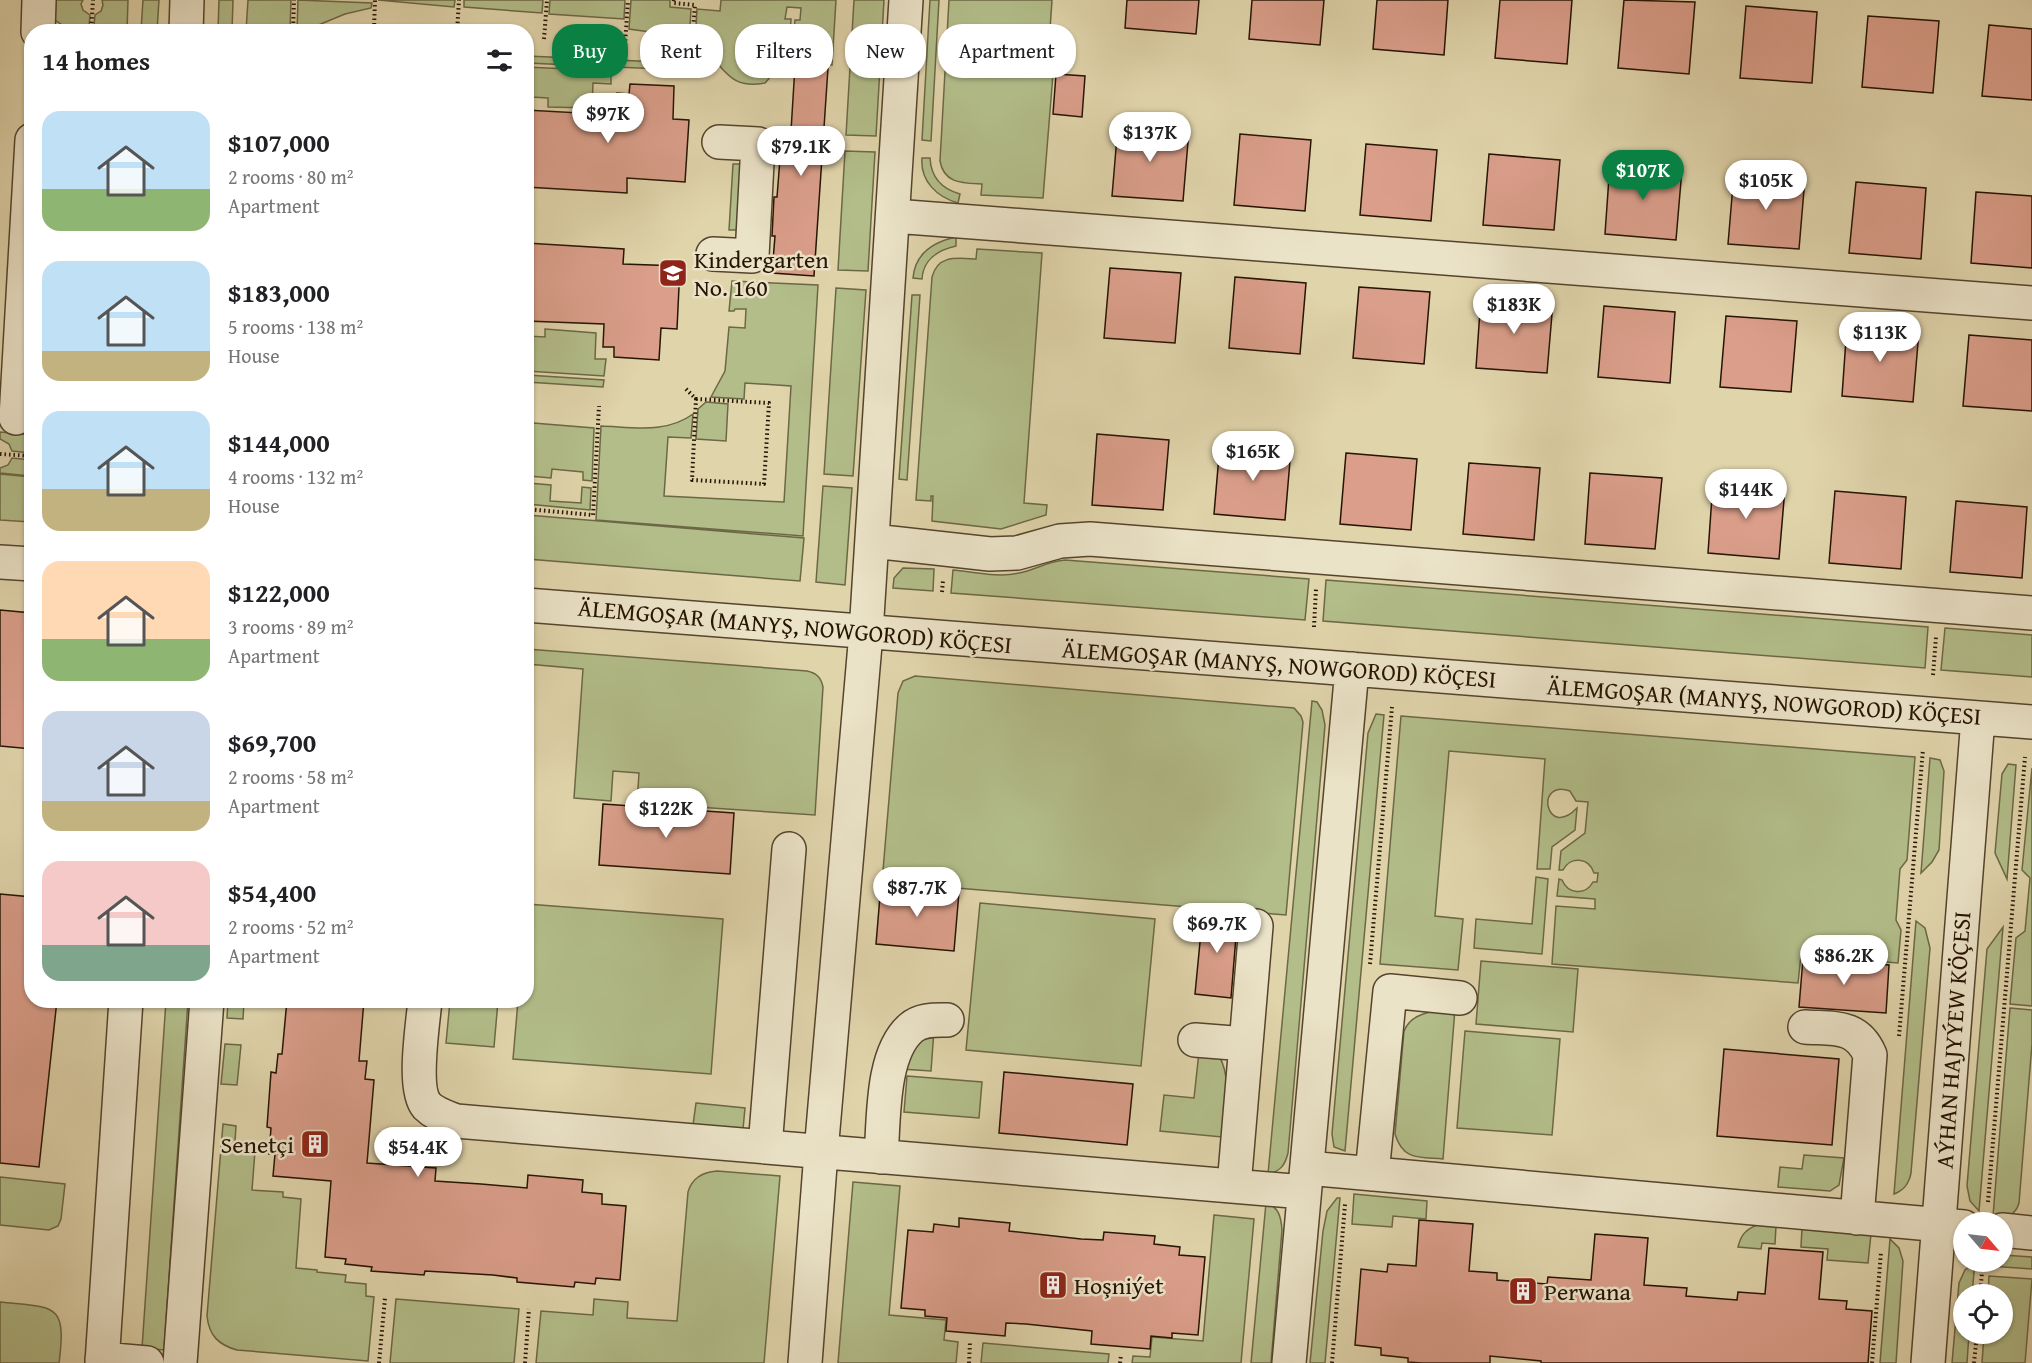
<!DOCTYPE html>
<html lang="en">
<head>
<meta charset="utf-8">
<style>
  body { margin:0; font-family:"Gentium Book Plus",serif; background:#f2f2f2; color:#202124; height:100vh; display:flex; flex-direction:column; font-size:22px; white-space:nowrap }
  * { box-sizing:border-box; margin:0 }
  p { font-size:20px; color:#757577 }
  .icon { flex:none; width:33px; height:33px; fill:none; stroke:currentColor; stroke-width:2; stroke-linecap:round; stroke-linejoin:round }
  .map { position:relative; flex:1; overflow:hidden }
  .panel { position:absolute; left:24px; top:24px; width:510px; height:984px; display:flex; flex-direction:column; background:#fff; border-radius:24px; box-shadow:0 2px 4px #0004 }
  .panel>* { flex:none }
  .top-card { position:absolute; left:552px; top:24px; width:570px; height:54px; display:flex; gap:12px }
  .needle { width:39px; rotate:118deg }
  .buttons { position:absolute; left:1953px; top:1212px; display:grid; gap:12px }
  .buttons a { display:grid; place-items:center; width:60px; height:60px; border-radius:50%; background:#fff; box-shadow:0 2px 4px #0004; font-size:30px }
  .price { position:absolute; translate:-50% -51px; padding:0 14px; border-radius:21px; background:#fff; color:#222; font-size:20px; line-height:39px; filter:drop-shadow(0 2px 3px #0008) }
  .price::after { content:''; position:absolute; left:50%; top:36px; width:18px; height:14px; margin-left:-9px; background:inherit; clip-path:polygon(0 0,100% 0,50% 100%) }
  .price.active { background:#0b8043; color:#fff }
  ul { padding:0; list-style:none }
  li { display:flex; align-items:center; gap:18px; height:150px; padding:0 18px }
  li span { display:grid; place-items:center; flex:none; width:168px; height:120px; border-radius:18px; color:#555 }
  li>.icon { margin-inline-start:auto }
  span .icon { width:72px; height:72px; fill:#fffc; stroke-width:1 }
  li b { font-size:26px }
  h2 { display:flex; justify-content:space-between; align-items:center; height:72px; padding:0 18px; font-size:26px }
  .pill { padding:0 21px; border-radius:24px; background:#fff; box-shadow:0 2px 4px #0004; font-size:21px; line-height:54px }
  .pill.active { background:#0b8043; color:#fff }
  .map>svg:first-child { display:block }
  .green { fill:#b2bd89; stroke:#6c6846; stroke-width:1.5 }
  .building { fill:#da9e8a; stroke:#261403; stroke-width:1.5 }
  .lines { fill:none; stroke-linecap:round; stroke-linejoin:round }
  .minor-casing { stroke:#54442d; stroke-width:36 }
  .path { stroke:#261403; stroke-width:4; stroke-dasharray:1.5 3; stroke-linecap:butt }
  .minor { stroke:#ebe3c8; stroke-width:33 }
  .labels { text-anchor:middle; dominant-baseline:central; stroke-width:5; stroke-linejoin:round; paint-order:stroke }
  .poi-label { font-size:24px; fill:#261403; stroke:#ebe3c8; text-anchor:start }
  .street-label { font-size:24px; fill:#261403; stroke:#ebe3c8 }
</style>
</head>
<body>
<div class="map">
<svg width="2032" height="1363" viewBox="0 0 2032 1363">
  <rect width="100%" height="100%" fill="#e0d4ab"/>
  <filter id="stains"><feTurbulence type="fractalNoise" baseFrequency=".00333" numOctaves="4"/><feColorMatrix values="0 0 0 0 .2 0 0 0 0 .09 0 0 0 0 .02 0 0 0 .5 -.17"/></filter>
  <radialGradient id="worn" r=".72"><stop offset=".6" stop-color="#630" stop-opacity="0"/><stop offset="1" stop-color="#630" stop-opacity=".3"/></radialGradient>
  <path class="green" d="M56 0H83L81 4 83 10 90 15 89 26 71 31 55 20Z
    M102 0H128L127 31H107L94 26 95 15 101 11 103 5Z
    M143 0H159L157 31H141Z
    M219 0H233L232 31H218Z
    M248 0H291L290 31H246Z
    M298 0 372 3 371 8 345 14 304 31H297Z
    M378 0H455L454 7Z
    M464 0H543L542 13 464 7Z
    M550 0H625L624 19 549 14Z
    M631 0H670V7L691 9 689 41 665 34 629 29Z
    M721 0H836L832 65 798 62 799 55 792 54 794 36H807V41L817 42 818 28 808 27 807 32 794 31 795 20H800L801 8 787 7 785 19H791L789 54H776L773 74 765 83C723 91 724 59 695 44L697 9 720 11Z
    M854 0H884L876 136 846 135Z
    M930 0H939L931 141 922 140Z
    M949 0H1052L1047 74H1053L1043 198 981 195 982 184C963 183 944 184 940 161Z
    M527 56 660 62V69L527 63Z
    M526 67 611 71V84L593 83 592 108 548 107V98L531 97V85L527 84Z
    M845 151 875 152 868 271 838 270Z
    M922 158H930C931 177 942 189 960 194L958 203C937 197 920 181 922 158Z
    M733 164H743L739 230H729Z
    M956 237V246C938 250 923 260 922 279L913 278C915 254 933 242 956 237Z
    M977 249 1042 253 1024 503 1047 505 1046 515 1001 529 932 521 933 496H931V501L916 500 932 277C938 254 958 258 976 259Z
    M732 281 818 285 803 536 596 520 601 426C633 427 666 434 693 414L691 438 668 437 664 496 784 502 791 386 745 383 744 399 711 397 725 371 729 327 745 328 746 309H735L734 311H729Z
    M836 288 866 290 853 476 824 474Z
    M912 295H920L907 480 899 479Z
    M545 329 596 333 595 359H606L604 376 527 371V336L545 337Z
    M527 375 604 380 603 387 527 382Z
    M706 402 728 404 726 441 696 439 698 409Z
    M533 423 594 428 592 481 583 480V472L552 469 551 478 529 476Z
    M0 432 31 435V453L12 451 9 444 0 439Z
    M12 458 31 460V476L0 473V468L8 465Z
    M0 474 31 477V522L0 520Z
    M528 483 551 485 550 501 581 503 582 487 591 488 590 510 527 504Z
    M823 486 852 488 845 585 816 582Z
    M527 515 804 538 800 581 527 559Z
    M1065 560 1309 579 1305 620 951 593 953 570C974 572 999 578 1019 573 1035 570 1048 561 1065 560Z
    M903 568 934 569 933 591 893 588 894 578Z
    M1326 580 1928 627 1925 668 1323 621Z
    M1945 628 2032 635V677L1941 670Z
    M527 649 807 671C816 673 821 677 823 687L815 815 637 803 639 773 613 771 611 801 574 798 583 669 527 664Z
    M915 676 1294 708 1301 716 1303 722 1286 915 882 882 898 693 903 681Z
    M1312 701 1317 702 1322 710 1325 725 1288 1153C1285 1165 1281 1171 1268 1174Z
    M1376 714 1384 715 1345 1151 1334 1147 1332 1134 1368 733Z
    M1401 716 1915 757 1907 860 1900 869 1896 920 1901 930 1898 963 1801 955 1798 983 1552 964 1556 906 1595 909V899L1557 896 1559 879 1562 880C1568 894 1585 896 1593 882H1597L1598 873H1594C1589 857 1570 856 1563 870H1559L1561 851 1585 833 1588 802 1576 801 1570 791C1534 779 1546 840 1577 808L1575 830 1552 847 1550 869H1537L1545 759 1449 751 1435 916 1463 919 1458 970 1380 964Z
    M1930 758 1940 760 1944 771 1939 850 1932 862 1921 873Z
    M2008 764 2016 765 2007 879 1995 853 2002 774Z
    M2032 768V1006L2010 1004 2016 938 2025 931 2030 878 2022 870Z
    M1536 877 1548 879 1542 954 1474 948 1476 919 1532 924Z
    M980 903 1155 919 1141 1066 966 1050Z
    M527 904 723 919 711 1074 513 1059 518 1001 526 1000Z
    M1916 921 1925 928 1930 948 1911 1173C1909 1184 1904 1190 1894 1194Z
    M2003 927 1979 1211 1970 1201 1967 1186 1987 949Z
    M1481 961 1578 969 1573 1032 1476 1024Z
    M166 1001H188L164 1350 142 1348Z
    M228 1001H244L243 1019 227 1018Z
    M450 1001H498L494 1047 446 1043Z
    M2010 1008 2032 1010V1044L2019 1203C2015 1217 2006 1217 1993 1216Z
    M1455 1009 1443 1159C1420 1157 1403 1161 1395 1134L1404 1031C1412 1011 1436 1011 1455 1009Z
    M934 1030 931 1071 901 1069 903 1055Z
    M1465 1031 1560 1039 1552 1135 1457 1128Z
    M225 1044 241 1045 237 1085 221 1084Z
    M1199 1052 1219 1056C1233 1080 1224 1111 1222 1137L1160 1131 1164 1095 1194 1098Z
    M907 1076 982 1082 979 1118 904 1112Z
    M696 1103 745 1108 743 1129 693 1125Z
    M223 1124 236 1126 235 1141 248 1142 247 1150 255 1151 252 1190 283 1192V1197L301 1199 296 1268 317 1270V1272L346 1275 345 1282 366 1284V1296L374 1297 368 1361 237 1350C219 1345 209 1336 207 1316Z
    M1804 1155 1844 1158 1839 1185 1830 1191 1778 1187 1780 1167 1802 1169Z
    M717 1171 780 1176 764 1363H536L541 1311 593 1315 594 1299 628 1302 627 1318 677 1321 688 1192C692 1178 703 1172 717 1171Z
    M0 1177 65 1184 61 1219 58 1226 49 1230 0 1225Z
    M853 1182 900 1186 889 1315 946 1320 944 1340 958 1342 956 1363H838Z
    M1354 1194 1427 1201 1426 1219 1393 1216 1392 1227 1352 1224Z
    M1337 1198H1340L1325 1363H1310L1323 1231 1327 1211Z
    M1266 1203C1279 1207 1281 1217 1282 1230L1271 1363H1251Z
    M1214 1215 1254 1219 1241 1363H1132L1133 1356 1150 1357 1152 1337 1203 1341Z
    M1757 1225 1776 1226 1775 1244 1762 1243 1761 1249 1738 1247C1741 1235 1745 1230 1757 1225Z
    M1802 1228 1871 1234 1868 1263 1827 1260 1828 1249 1801 1247Z
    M1890 1239 1899 1248 1903 1261 1896 1363H1880Z
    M2003 1255 2032 1257V1269L1990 1266V1262H2002Z
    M1975 1262 1972 1294H1964V1334H1969L1967 1363H1952L1959 1283 1965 1270Z
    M1989 1276 2032 1279 2025 1363H1982L1984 1334H2002V1294H1988Z
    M396 1299 519 1309 514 1363H390Z
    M0 1302C55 1308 67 1302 59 1363H0Z
    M983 1343 1109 1354 1108 1363H981Z"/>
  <path class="building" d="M1127 0H1199L1196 34 1125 28Z
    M1252 0H1324L1320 45 1249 39Z
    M1377 0H1448L1444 55 1373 49Z
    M1500 0H1572L1567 64 1495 58Z
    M1624 0 1695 2 1689 74 1618 68Z
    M1746 6 1817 12 1812 83 1740 78Z
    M1868 16 1939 21 1933 93 1862 87Z
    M1989 25 2032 29V100L1982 96Z
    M795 66 828 68 814 276 772 273 775 236H772L774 197H777L781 146 790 147Z
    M1056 74 1085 76 1082 117 1053 114Z
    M630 84 674 86 673 119 689 120 685 182 627 178V193L526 187V110L616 115 617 93 629 94Z
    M1118 125 1189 130 1183 201 1112 196Z
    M1240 134 1311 140 1305 211 1234 205Z
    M1366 144 1437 150 1431 221 1360 215Z
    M1489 154 1560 160 1554 230 1483 225Z
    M1610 163 1682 169 1676 240 1605 234Z
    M1734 173 1805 178 1799 249 1728 244Z
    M1856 182 1926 188 1921 259 1849 253Z
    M1976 192 2032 196V268L1971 263Z
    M526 243 624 249 623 264 680 266 677 329 661 328 659 360 614 357V347H603L604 324 526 321Z
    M1110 268 1181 273 1175 343 1104 338Z
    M1235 277 1306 283 1300 354 1229 348Z
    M1359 287 1430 292 1424 364 1353 358Z
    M1481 296 1553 302 1547 373 1476 368Z
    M1604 306 1675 312 1670 383 1598 377Z
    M1726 316 1797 321 1791 392 1720 387Z
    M1847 325 1919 331 1913 402 1842 396Z
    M1969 335 2032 340V411L1963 406Z
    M1097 434 1169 440 1163 510 1092 505Z
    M1220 444 1291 449 1285 520 1214 514Z
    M1346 453 1417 459 1411 530 1340 524Z
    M1469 463 1540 468 1534 540 1463 534Z
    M1590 473 1662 478 1655 549 1585 544Z
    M1713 482 1785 488 1779 559 1708 553Z
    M1835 491 1906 497 1901 569 1829 563Z
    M1956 501 2027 507 2022 578 1950 572Z
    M0 610 32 613V749L0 746Z
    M603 804 734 813 730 874 599 865Z
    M881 884 959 892 954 951 876 944Z
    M0 894 32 897V1000H57L39 1167 0 1163Z
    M1203 911 1241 914 1237 924 1231 998 1195 994Z
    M1803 959 1889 965 1886 1013 1799 1007Z
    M287 1000H364L359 1061H367L365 1079 374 1080 367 1163 436 1168 435 1181 481 1184 527 1188 528 1175 583 1180 582 1192 602 1194V1204L626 1206 620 1280 596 1278 595 1284 575 1282 574 1287 517 1282V1278L493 1275 425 1271 424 1275 371 1271 372 1267 345 1264 346 1259 325 1257 331 1181 273 1176 275 1154H269L271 1128 267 1127 271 1072 276 1073 278 1054H282Z
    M1724 1049 1839 1059 1832 1145 1717 1136Z
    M1004 1072 1133 1084 1127 1145 999 1133Z
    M959 1218 1010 1223 1009 1231 1081 1239 1103 1240 1104 1232 1155 1236 1154 1244 1180 1247 1179 1255 1205 1257 1198 1335 1172 1333V1338L1151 1336 1150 1349 1091 1344 1092 1331 1026 1324 1006 1323 1005 1336 946 1331 947 1318 925 1316V1310L901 1308 908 1230 933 1232 934 1224 959 1227Z
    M1419 1220 1473 1224 1469 1271 1497 1273V1280L1547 1284 1548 1277 1591 1280 1595 1234 1648 1238 1644 1285 1687 1288 1686 1296 1737 1300 1738 1292 1765 1294 1769 1248 1823 1252 1819 1299 1847 1301 1846 1309 1872 1311 1868 1363H1541V1361L1490 1356V1363H1422L1408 1362V1358L1381 1355V1348L1355 1345 1361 1269 1387 1272 1388 1264 1416 1266Z"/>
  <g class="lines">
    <g class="minor-casing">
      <path id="minor" d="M38 32 39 0
        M186 32 187 0
        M894 216 2032 303
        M713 254 752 256 758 144 719 142
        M16 418 32 140
        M873 541 990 554 1017 553 1060 541 1090 539 2032 613
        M0 562 32 564
        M526 605 2032 722
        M425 1000C423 1024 412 1089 427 1106 435 1114 446 1117 456 1121L1304 1192
        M1805 1027C1833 1029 1857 1024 1870 1055L1857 1218
        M1195 1040 1246 1044
        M765 1147 789 849
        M881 1157C884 1120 881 1054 911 1028 921 1019 935 1020 947 1020
        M1307 1168 1964 1227
        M1372 1174 1390 991 1460 998
        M1234 1186 1256 926
        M2002 1230 2032 1233
        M102 1359 147 1363
        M102 1363 126 1000
        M180 1363 207 1000
        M805 1363 821 1152 866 633 906 0
        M1289 1363 1352 669
        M1928 1363 1978 718"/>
    </g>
    <path class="path" d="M674 0 673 3 695 5 692 43 687 58
      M374 29 375 0
      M91 32 93 0
      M293 32 294 0
      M457 32 459 0
      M544 39 547 0
      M625 45 628 0
      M686 389 696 399
      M696 399 769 403 764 484 692 480Z
      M0 454 32 456
      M526 458 531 400
      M526 509 593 515 599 406
      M942 592 943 580
      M1314 627 1316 589
      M1933 675 1936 637
      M1370 964 1392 707
      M1899 1036 1923 749
      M1988 1202 2025 757
      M1980 1294 1983 1262
      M379 1363 385 1298
      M525 1363 529 1309
      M969 1363 970 1342
      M1120 1363 1121 1355
      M1332 1363 1345 1204
      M1872 1363 1881 1252
      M1974 1363 1977 1334"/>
    <use href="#minor" class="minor"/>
  </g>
  <defs>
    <g id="school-square" transform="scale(1.5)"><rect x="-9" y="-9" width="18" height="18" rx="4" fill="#8f2418" stroke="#ebe3c8"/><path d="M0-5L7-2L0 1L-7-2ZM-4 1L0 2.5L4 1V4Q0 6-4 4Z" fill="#fff"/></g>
    <g id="building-square" transform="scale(1.5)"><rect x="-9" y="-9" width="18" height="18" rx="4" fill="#8f2418" stroke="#ebe3c8"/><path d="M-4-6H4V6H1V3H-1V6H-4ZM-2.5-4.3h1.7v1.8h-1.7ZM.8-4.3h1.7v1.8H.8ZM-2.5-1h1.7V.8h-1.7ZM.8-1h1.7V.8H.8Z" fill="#fff"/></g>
  </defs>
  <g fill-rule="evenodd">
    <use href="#school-square" x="673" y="273"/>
    <use href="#building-square" x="315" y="1144"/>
    <use href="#building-square" x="1053" y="1285"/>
    <use href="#building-square" x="1523" y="1291"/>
  </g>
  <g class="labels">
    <g class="poi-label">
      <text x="694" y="259">Kindergarten<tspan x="694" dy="28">No. 160</tspan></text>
      <text x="294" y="1144" text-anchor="end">Senetçi</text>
      <text x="1074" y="1285">Hoşniýet</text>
      <text x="1544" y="1291">Perwana</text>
    </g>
    <g class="street-label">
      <text transform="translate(795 626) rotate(5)">ÄLEMGOŞAR (MANYŞ, NOWGOROD) KÖÇESI</text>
      <text transform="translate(1279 664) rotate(4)">ÄLEMGOŞAR (MANYŞ, NOWGOROD) KÖÇESI</text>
      <text transform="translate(1764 701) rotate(4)">ÄLEMGOŞAR (MANYŞ, NOWGOROD) KÖÇESI</text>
      <text transform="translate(1953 1040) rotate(-86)">AÝHAN HAJYÝEW KÖÇESI</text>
    </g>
  </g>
  <rect width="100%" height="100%" filter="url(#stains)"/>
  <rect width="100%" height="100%" fill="url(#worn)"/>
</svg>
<div class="buttons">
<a><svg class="needle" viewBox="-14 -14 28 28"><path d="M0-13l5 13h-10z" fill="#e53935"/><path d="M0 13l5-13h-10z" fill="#757577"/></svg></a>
<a><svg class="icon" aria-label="locate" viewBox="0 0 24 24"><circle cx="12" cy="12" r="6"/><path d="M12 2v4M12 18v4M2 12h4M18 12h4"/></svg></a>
</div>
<b class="price" style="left:608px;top:144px">$97K</b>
<b class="price" style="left:1150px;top:163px">$137K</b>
<b class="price" style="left:801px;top:177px">$79.1K</b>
<b class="price active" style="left:1643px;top:201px">$107K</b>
<b class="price" style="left:1766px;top:211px">$105K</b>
<b class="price" style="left:1514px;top:335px">$183K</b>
<b class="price" style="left:1880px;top:363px">$113K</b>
<b class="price" style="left:1253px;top:482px">$165K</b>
<b class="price" style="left:1746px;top:520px">$144K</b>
<b class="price" style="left:666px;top:839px">$122K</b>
<b class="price" style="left:917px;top:918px">$87.7K</b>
<b class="price" style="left:1217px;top:954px">$69.7K</b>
<b class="price" style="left:1844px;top:986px">$86.2K</b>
<b class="price" style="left:418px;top:1178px">$54.4K</b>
<div class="top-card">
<a class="pill active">Buy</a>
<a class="pill">Rent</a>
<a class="pill">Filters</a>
<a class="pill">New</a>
<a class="pill">Apartment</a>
</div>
<section class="panel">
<h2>14 homes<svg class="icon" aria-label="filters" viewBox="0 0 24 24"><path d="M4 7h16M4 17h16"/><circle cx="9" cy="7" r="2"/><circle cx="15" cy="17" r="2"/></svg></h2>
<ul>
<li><span style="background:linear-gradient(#bfe0f5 65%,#8fb573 0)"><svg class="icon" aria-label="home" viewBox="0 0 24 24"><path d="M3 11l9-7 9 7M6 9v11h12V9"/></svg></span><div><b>$107,000</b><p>2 rooms · 80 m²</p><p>Apartment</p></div></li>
<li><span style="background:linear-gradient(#bfe0f5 75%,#c2b280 0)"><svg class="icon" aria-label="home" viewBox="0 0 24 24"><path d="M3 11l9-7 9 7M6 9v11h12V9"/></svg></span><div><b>$183,000</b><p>5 rooms · 138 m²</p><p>House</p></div></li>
<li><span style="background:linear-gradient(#bfe0f5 65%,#c2b280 0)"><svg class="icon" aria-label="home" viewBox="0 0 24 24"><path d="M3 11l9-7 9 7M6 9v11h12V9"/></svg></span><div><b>$144,000</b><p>4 rooms · 132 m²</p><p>House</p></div></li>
<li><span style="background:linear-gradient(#ffd9b3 65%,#8fb573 0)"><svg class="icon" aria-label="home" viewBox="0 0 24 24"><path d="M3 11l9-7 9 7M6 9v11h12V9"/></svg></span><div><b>$122,000</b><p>3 rooms · 89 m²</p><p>Apartment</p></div></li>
<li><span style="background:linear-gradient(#c9d6e8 75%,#c2b280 0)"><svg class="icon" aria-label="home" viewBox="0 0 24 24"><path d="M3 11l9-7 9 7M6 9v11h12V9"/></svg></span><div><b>$69,700</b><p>2 rooms · 58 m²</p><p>Apartment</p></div></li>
<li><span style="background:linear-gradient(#f6c9c9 70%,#7fa58c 0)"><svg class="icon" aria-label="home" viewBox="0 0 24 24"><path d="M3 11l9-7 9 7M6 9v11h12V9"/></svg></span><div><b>$54,400</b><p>2 rooms · 52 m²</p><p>Apartment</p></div></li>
</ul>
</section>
</div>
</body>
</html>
